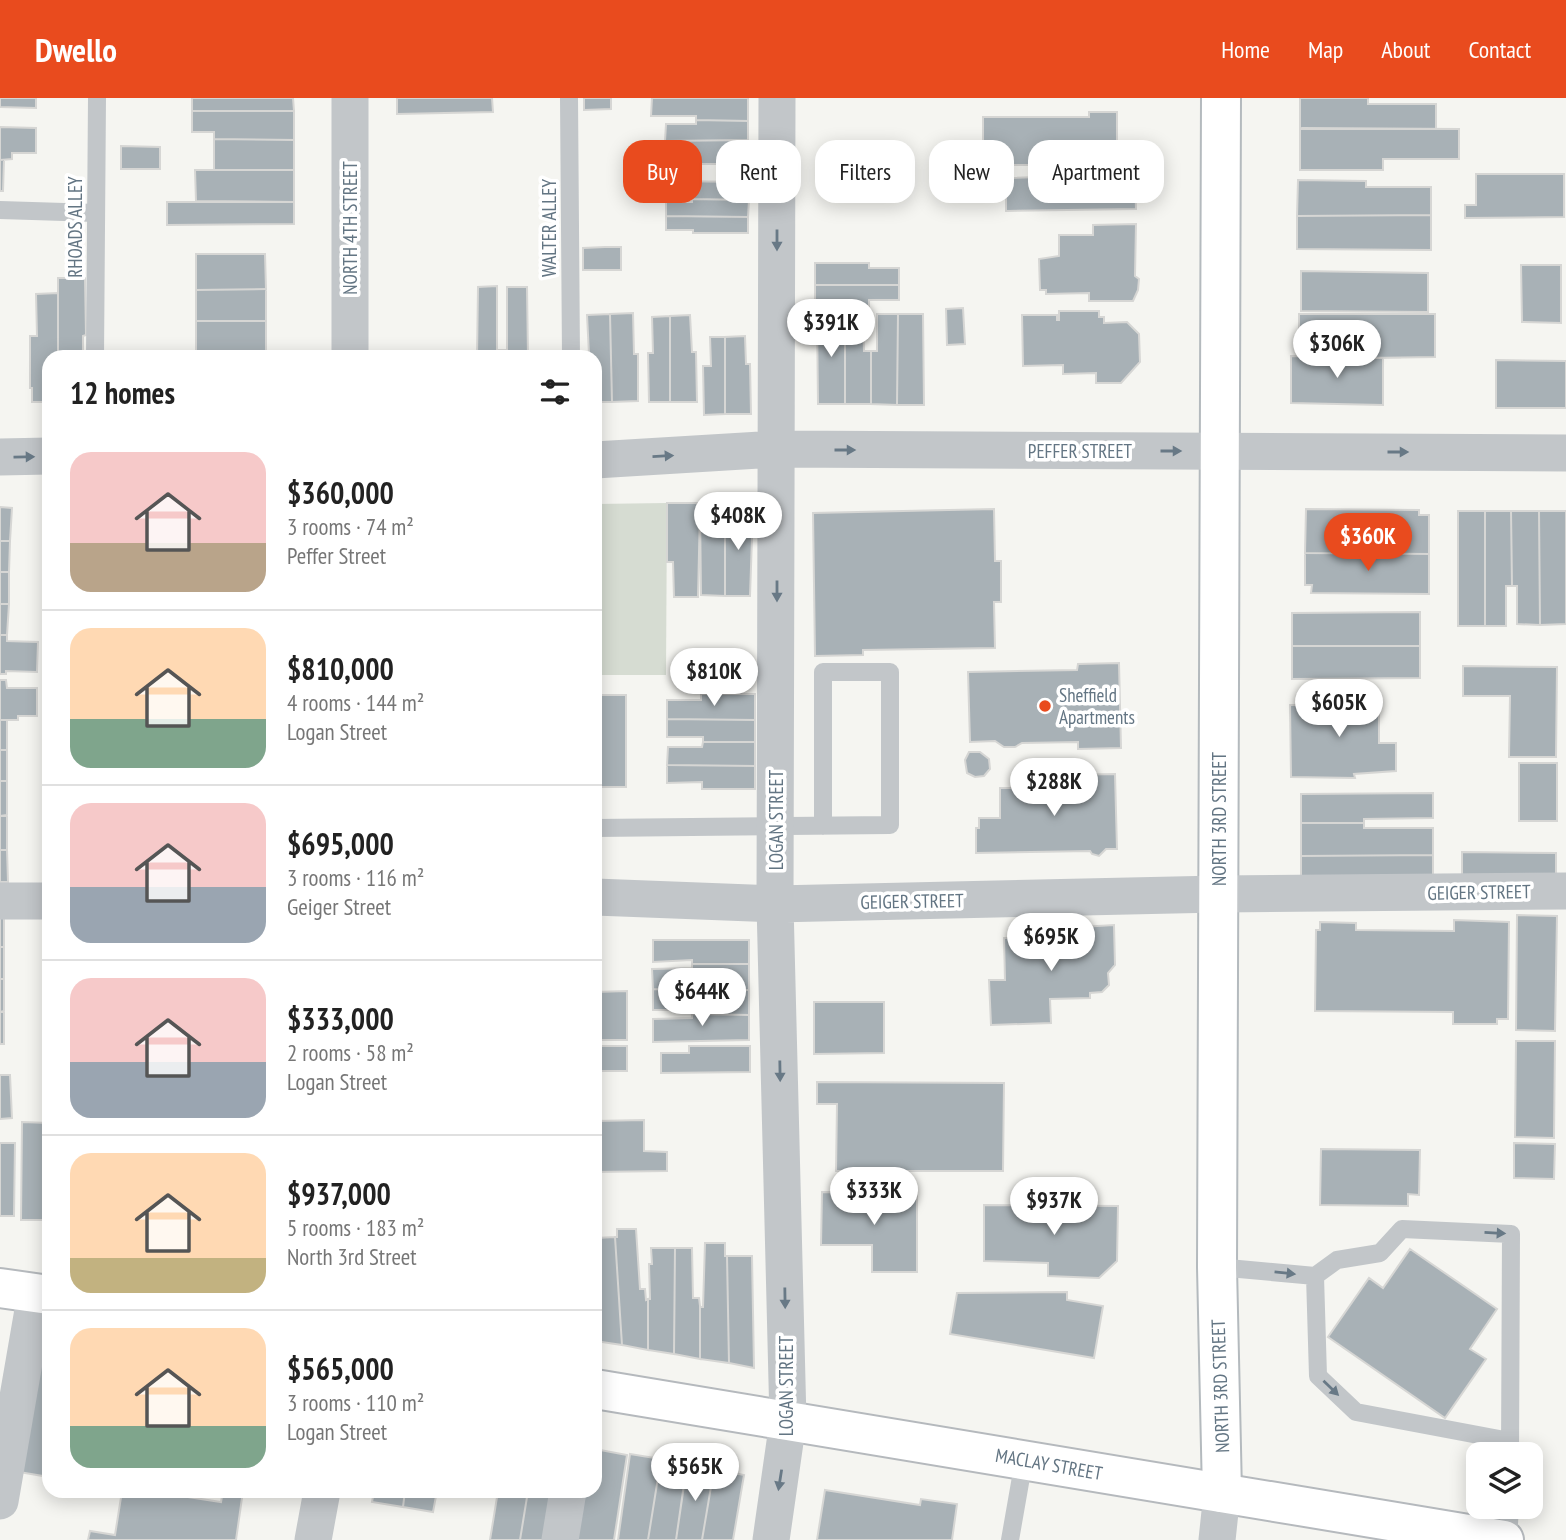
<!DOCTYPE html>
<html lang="en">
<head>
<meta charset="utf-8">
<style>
  body { margin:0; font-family:"PT Sans Narrow",sans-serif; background:#f6f6f6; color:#222; height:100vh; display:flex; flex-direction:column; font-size:26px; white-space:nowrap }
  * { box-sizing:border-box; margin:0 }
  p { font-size:23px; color:#767676 }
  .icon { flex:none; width:38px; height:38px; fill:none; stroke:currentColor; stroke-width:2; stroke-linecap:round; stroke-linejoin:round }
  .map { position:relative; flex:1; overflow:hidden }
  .side { position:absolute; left:42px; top:252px; width:560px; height:1148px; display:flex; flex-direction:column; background:#fff; border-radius:21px; box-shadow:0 4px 18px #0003 }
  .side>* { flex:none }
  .banner { position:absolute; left:623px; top:42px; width:665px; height:63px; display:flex; gap:14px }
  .tools { position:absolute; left:1466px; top:1344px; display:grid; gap:14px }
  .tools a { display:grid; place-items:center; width:77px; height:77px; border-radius:14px; background:#fff; box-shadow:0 4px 18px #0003; font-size:35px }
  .price { position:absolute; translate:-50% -60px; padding:0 16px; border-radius:24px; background:#fff; color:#222; font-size:23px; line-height:46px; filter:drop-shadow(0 2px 4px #0008) }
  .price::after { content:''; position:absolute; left:50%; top:42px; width:21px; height:16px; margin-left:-10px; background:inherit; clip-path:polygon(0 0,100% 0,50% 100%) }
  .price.selected { background:#e94b1e; color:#fff }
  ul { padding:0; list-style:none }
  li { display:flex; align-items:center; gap:21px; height:175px; padding:0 28px }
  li+li { border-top:2px solid #e0e0e0 }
  li span { display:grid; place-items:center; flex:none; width:196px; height:140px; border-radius:21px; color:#555 }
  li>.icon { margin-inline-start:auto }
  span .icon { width:84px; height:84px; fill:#fffc; stroke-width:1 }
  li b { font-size:30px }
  h2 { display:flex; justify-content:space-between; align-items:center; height:84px; padding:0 28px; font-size:30px }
  .tag { padding:0 24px; border-radius:21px; background:#fff; box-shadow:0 4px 18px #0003; font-size:24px; line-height:63px }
  .tag.selected { background:#e94b1e; color:#fff }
  header { display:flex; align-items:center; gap:42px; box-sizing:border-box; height:98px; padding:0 35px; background:#e94b1e; color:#fff }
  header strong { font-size:33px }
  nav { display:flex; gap:38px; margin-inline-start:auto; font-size:24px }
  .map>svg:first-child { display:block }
  .green { fill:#d6dcd2 }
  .building { fill:#a8b1b6; stroke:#d6d6d4; stroke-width:2 }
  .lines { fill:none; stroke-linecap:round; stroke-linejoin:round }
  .secondary-casing { stroke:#b4babe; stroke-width:42 }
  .primary-casing { stroke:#b5b9bd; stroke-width:42 }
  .service { stroke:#c2c6c9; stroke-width:18 }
  .minor { stroke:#c2c6c9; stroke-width:37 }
  .secondary { stroke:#fff; stroke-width:38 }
  .primary { stroke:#fff; stroke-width:38 }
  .oneway { fill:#687986 }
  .poi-dot { fill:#e94b1e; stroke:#fff; stroke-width:2.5 }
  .labels { text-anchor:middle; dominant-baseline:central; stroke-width:7; stroke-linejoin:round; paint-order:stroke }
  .street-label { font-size:19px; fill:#637583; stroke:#fff }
  .poi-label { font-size:19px; fill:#637583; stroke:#fff; text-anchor:start }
</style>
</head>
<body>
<header>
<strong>Dwello</strong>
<nav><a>Home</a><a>Map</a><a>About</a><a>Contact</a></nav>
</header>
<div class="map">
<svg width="1566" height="1442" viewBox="0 0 1566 1442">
  <rect width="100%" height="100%" fill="#f5f5f1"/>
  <path class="green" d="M667 405 666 577H595V406Z"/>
  <path class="building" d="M0 0H36V10L0 9Z
    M192 0H293L294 13H192Z
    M397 0H492L493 14 397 16Z
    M584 0H611V11L584 12Z
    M652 0H748V23L696 22V18H651Z
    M1300 0H1368V6H1436V31H1300Z
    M192 13H294V42L214 41V34H192Z
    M1089 14H1117V74H1087V67H983V19H1089Z
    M696 22 748 23V42L665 43 666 26H696Z
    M0 29 36 30V55H12V61L0 62Z
    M1302 30 1459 31V61H1383V72H1300V31Z
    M214 41 294 42V72H214Z
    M748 42V66H697V61L666 60 665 43Z
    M121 48 160 49V71H121Z
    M0 62H4L3 93H0Z
    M195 72H294V104L196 103Z
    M1135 76 1136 111 1006 113V80Z
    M1476 76H1564V119L1465 120V107H1476Z
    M1298 82 1366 83V89H1431V117L1297 118Z
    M666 83 749 84V102L692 101V97H666Z
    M692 101 749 102 748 119 666 118V104H692Z
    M167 104H294V126L167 127Z
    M1431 117V152L1297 151V118Z
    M666 118 748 119V135H693V132H666Z
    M1136 126 1135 178 1139 181 1138 192 1133 203H1089V195L1046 196V192H1040L1039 161 1059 158V137H1093V127Z
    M605 149H621V172H583V150Z
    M196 156H265L266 191 196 192Z
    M815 165H869V170H899V187H815Z
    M1521 167H1561V225L1522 224Z
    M1301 173 1428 175V214L1301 213Z
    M58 180H85L86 237 83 238V259H58Z
    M815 187H899V202H869V208L815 207Z
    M497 188V252H502V259H477L478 189Z
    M507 189H527L528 259H502V252H507Z
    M266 191V223H196V192Z
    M58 195V259H49V304H32V290H30V238H37L36 196Z
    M963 210 965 246 947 247 946 211Z
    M1059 213H1099V219H1104V225L1127 224 1139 236 1140 264 1121 285H1096V275L1063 276V267L1023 268 1022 217H1057V222H1059Z
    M633 215 634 256H638V303L612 304 610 216Z
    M610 216 612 304H595V259H590L589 256 587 217Z
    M877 216H898L897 307 871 306V253H877Z
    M898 216H923L924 307H897Z
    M1299 216H1435V259L1369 260V253L1299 252Z
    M690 217 692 254H696L697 304H670V218Z
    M817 217H845V306H818Z
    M845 217H863L864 253H871V306H845Z
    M670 218V304H649L648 255H653L652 219Z
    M196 223H266V255H196Z
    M745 238 746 266H750L751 316H725V239Z
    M710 239H725V316L704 317 703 268H711Z
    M196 255H266V259H196Z
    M1291 258 1383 260V307L1291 305Z
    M1496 262 1566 263V310H1496Z
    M667 405H697L698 411H700L698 499H674L673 464H667Z
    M0 409 12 410 10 443H0Z
    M700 411H725V498L701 497Z
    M725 411H753L750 498H725Z
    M994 411 995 463H1001V504H994L995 550 863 552V557L815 558 813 415Z
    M1306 411 1419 412V417H1429V456L1305 455Z
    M1458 413H1485V528H1458Z
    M1485 413H1511L1512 488H1506V528H1485Z
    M1511 413H1539L1540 527 1517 526V488H1512Z
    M1539 413H1566V526L1540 527Z
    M0 443H10L9 474H0Z
    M1305 455 1429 456V496L1311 495 1312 487H1305Z
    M0 474H9V506H0Z
    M0 506H9L7 537H0Z
    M1420 514V548H1292V515Z
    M0 537H7V543L38 544 37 574 6 573V576H0Z
    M1292 548H1420V580L1292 581Z
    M1119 565 1121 650 1078 651V644L1022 645 1015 649H1004L995 643 970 644 968 574 1077 572 1078 566Z
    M1463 568 1557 569 1556 659H1509L1510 598H1463Z
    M0 582H6L7 590H37V618H18V622H0Z
    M701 596H755V622L667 621V602H701Z
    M1332 596H1379V645H1396V673L1354 676 1355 680 1291 679 1290 607H1332Z
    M595 597H626V689H595Z
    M667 621 755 622V644H703V639H667Z
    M0 622H7V652H0Z
    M703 644H755V668L667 667 668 649H702Z
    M0 652H7V683H0Z
    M969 654H980L989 661 990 671 984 678 975 679 967 675 965 662Z
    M1519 665H1557V723H1519Z
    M667 667 755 668V691H702V684L667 685Z
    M1115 676 1117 751H1106L1099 758 1092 756 1090 753 976 755V730H979V720H1000V690H1021L1020 684 1063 685V677Z
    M0 683H7V717L0 718Z
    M1433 695V720L1364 721V725H1301V696Z
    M7 717V752H0V718Z
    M1301 725H1364V730H1433V757L1301 758Z
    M0 752H7L8 784H0Z
    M1462 754 1556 755V790L1462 789Z
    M1433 757V786H1301V758Z
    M0 816H4V849H0Z
    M1517 817 1557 818 1555 933 1516 932Z
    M1454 822 1509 824 1508 921H1497V926H1453V914L1315 913 1316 832H1320V824L1356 825V832L1454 833Z
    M1114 827 1115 867 1108 875 1109 887 1102 894 1090 895V900L1050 901 1051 925 991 927 989 882H1005L1004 840 1046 839 1052 832 1067 831 1073 837 1080 829Z
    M653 842H749V866H692V862L653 864Z
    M0 849H4V881H0Z
    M692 866H749V892L653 891 652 871 692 870Z
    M0 881H4V913L0 914Z
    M653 891 749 892V917L692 916V912H653Z
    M627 893V942H595V894Z
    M814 904H884V955L814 956Z
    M4 913V946H0V914Z
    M692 916 749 917V942L653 944V921L692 920Z
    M1516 943H1555L1554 1040 1515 1039Z
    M595 948H627V973H595Z
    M689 948H750V974L661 975V955H689Z
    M0 977H10L12 1020 0 1021Z
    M817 984 1004 985 1003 1073H836L837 1006H817Z
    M644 1022V1053L667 1054V1073L595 1074V1023Z
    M22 1024 49 1025V1122H21Z
    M0 1045H15L14 1118H0Z
    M1514 1045 1555 1046 1554 1081 1514 1080Z
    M1321 1051 1420 1052 1419 1097 1408 1096V1108L1320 1107Z
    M822 1094 917 1095V1174H872V1147H821Z
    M984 1107 1118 1108 1117 1163 1099 1180 1048 1178V1165L984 1163Z
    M617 1131H636L640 1191H645L646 1202 648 1201V1252L622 1247 615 1139H617Z
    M615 1139 622 1247 595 1243 596 1140Z
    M705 1145H725V1158H727L729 1265 700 1261V1209H703Z
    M651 1150H675L674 1256 648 1252V1201H650L649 1166H652Z
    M675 1150H692L693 1200H699L700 1208V1261L674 1256Z
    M1410 1151 1497 1211 1470 1251 1486 1261 1445 1320 1328 1239 1369 1180 1383 1190Z
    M727 1158H752L754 1270 729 1265Z
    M1067 1194V1202L1103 1208 1094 1260 950 1236 957 1195Z
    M31 1257 49 1260V1344L43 1378 13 1373Z
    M595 1351 627 1357 614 1442H576L584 1393H595Z
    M630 1356 661 1361 648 1442H618Z
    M661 1361 687 1365 676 1442H648Z
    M687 1367 714 1371 702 1442H676Z
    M714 1371 744 1377 733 1442H702Z
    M825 1392 920 1407 921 1401 957 1406 952 1442H817Z
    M122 1393H149L221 1404 223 1393H243L236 1442H88L90 1433 115 1437Z
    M374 1393H405L403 1409 372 1404Z
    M405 1393H437L433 1414 403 1409Z
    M498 1393H528L520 1442H490Z
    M528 1393H559L551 1442H520Z"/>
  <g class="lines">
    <g class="secondary-casing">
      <path id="secondary" d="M1221 0 1217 1169 1222 1395"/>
    </g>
    <g class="primary-casing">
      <path id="primary" d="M0 1190 49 1197
        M595 1291 1504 1442"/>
    </g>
    <path class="service" d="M569 0 571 259
      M0 112 96 115
      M95 259 97 0
      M595 730 890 727V574H823V728
      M1217 1169 1315 1178 1337 1162 1380 1155 1402 1131 1511 1136 1510 1356
      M1315 1178 1318 1278 1356 1314 1510 1343
      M1010 1442 1024 1362
      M1508 1442 1510 1409"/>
    <path class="minor" d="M350 259V0
      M0 359 49 358
      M595 362 777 351 1566 355
      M595 799 775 806 1219 796 1566 793
      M0 803H49
      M0 1403 36 1195
      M313 1442 322 1393
      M560 1442 568 1393
      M771 1442 788 1323 775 806 777 0
      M1217 1442 1222 1395"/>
    <use href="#secondary" class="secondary"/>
    <use href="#primary" class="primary"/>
  </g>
  <defs><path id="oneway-solid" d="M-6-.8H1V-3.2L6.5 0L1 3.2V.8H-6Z" transform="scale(1.75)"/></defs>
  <g class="oneway">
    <use href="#oneway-solid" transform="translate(777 142) rotate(90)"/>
    <use href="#oneway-solid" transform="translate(845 352)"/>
    <use href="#oneway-solid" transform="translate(1171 353)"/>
    <use href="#oneway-solid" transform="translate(1398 354)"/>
    <use href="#oneway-solid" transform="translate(663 358) rotate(-3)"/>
    <use href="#oneway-solid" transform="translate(24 359) rotate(-1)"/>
    <use href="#oneway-solid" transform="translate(777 493) rotate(90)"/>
    <use href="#oneway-solid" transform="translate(780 973) rotate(89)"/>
    <use href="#oneway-solid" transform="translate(1495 1135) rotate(3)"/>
    <use href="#oneway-solid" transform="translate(1285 1175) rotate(6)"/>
    <use href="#oneway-solid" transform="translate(785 1200) rotate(89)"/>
    <use href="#oneway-solid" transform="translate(1331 1290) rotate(44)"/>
    <use href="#oneway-solid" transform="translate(780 1382) rotate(99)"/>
  </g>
  <circle class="poi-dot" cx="1045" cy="608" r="7"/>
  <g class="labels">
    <g class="street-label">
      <text transform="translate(75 129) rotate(-90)">RHOADS ALLEY</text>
      <text transform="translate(350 130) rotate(-90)">NORTH 4TH STREET</text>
      <text transform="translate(549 130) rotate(-90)">WALTER ALLEY</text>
      <text x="1080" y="353">PEFFER STREET</text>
      <text transform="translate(1219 721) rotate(-90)">NORTH 3RD STREET</text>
      <text transform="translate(776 722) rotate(-90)">LOGAN STREET</text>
      <text transform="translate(1479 794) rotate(-1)">GEIGER STREET</text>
      <text transform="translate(912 803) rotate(-1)">GEIGER STREET</text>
      <text transform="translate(786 1288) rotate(-90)">LOGAN STREET</text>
      <text transform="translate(1220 1288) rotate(-92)">NORTH 3RD STREET</text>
      <text transform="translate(1049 1366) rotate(10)">MACLAY STREET</text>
    </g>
    <g class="poi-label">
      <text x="1059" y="597">Sheffield<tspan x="1059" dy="22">Apartments</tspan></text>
    </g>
  </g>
</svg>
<div class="tools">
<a><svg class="icon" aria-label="layers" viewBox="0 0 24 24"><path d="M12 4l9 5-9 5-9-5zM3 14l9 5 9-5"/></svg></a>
</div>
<b class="price" style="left:831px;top:261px">$391K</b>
<b class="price" style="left:1337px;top:282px">$306K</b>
<b class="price" style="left:738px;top:454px">$408K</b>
<b class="price selected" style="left:1368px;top:475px">$360K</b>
<b class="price" style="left:714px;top:610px">$810K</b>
<b class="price" style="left:1339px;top:641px">$605K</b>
<b class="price" style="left:1054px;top:720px">$288K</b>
<b class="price" style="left:1051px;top:875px">$695K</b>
<b class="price" style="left:702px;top:930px">$644K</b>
<b class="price" style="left:874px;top:1129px">$333K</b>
<b class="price" style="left:1054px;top:1139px">$937K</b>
<b class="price" style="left:695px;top:1405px">$565K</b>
<div class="banner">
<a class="tag selected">Buy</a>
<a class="tag">Rent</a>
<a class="tag">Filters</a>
<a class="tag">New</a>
<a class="tag">Apartment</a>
</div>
<section class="side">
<h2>12 homes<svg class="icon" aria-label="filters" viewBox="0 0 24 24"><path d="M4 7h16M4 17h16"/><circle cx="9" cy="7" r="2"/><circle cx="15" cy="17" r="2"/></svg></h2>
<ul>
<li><span style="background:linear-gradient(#f6c9c9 65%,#b9a48a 0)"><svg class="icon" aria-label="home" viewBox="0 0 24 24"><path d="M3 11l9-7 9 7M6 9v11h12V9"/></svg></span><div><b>$360,000</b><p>3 rooms · 74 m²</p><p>Peffer Street</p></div></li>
<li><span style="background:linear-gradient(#ffd9b3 65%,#7fa58c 0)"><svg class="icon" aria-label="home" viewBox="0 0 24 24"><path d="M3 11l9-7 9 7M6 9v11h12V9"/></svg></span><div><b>$810,000</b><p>4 rooms · 144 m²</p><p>Logan Street</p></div></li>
<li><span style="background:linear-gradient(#f6c9c9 60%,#9aa5b1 0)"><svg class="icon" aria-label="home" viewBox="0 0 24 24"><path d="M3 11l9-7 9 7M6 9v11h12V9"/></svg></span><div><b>$695,000</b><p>3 rooms · 116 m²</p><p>Geiger Street</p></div></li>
<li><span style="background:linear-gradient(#f6c9c9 60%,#9aa5b1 0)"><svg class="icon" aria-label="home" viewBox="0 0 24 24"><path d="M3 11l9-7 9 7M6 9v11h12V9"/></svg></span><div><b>$333,000</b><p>2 rooms · 58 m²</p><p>Logan Street</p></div></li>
<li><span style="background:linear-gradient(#ffd9b3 75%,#c2b280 0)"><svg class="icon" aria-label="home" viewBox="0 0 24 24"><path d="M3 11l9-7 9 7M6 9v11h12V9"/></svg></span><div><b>$937,000</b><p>5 rooms · 183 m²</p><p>North 3rd Street</p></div></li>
<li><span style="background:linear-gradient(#ffd9b3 70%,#7fa58c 0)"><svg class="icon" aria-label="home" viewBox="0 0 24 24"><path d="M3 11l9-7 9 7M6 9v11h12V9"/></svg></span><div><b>$565,000</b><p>3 rooms · 110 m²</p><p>Logan Street</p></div></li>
</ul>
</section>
</div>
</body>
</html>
